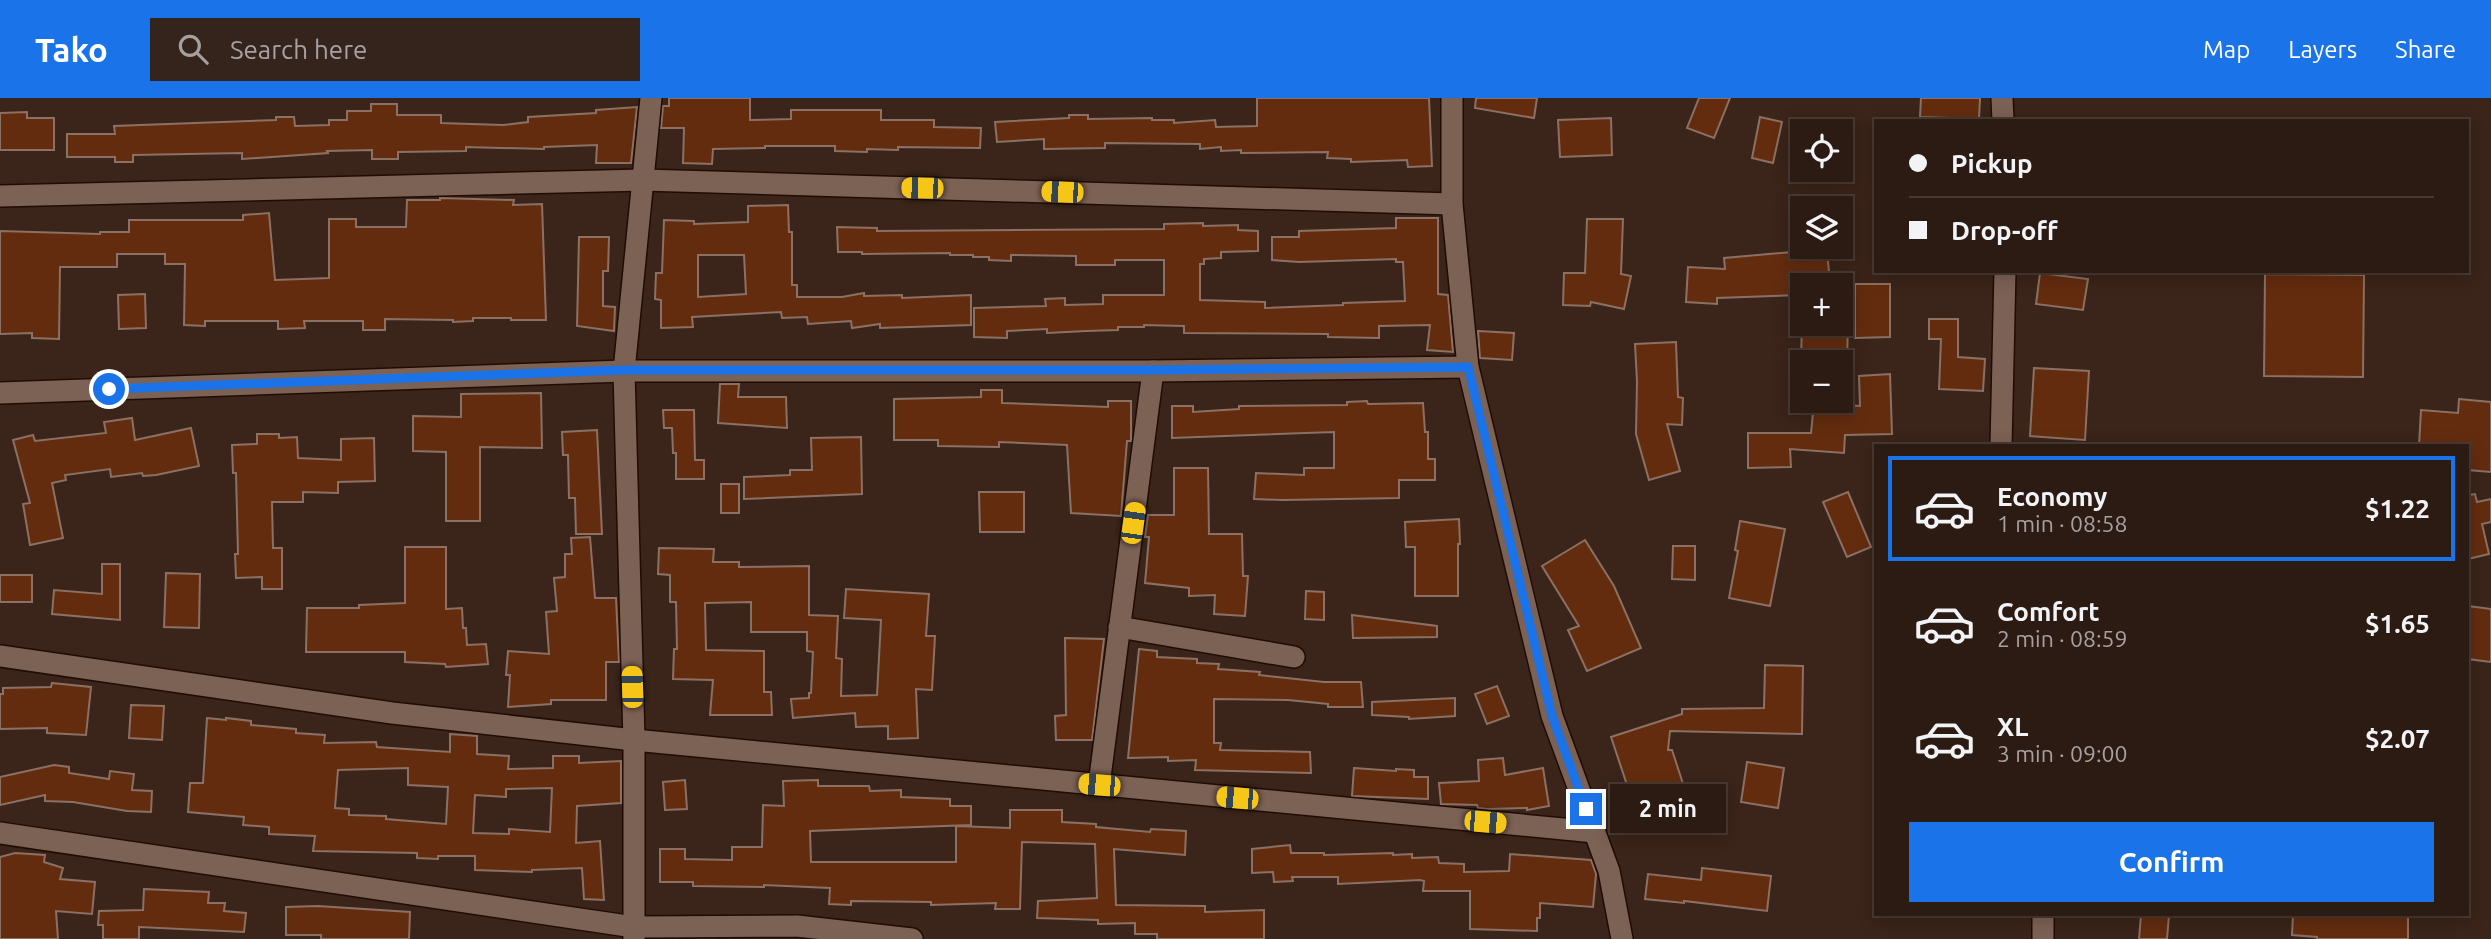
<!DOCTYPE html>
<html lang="en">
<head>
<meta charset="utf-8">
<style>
	:root { --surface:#2c1b13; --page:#34241c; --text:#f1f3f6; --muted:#a6a1a0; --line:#483933; --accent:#1a73e8 }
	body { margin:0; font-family:Ubuntu,sans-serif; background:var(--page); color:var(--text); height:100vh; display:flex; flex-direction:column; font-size:26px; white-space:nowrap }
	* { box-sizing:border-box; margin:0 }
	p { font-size:23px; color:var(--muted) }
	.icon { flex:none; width:38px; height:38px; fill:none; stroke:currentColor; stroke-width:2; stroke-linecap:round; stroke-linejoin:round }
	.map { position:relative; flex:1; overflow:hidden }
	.panel { position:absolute; left:1874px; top:346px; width:595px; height:472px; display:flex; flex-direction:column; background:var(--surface); border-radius:0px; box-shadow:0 4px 18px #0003,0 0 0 2px var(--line) }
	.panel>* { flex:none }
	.guide { position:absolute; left:1874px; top:21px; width:595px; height:154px; border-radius:0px; box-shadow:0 4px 18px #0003,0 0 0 2px var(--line); display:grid; align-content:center; height:154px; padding:0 35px; background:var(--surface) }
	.fabs { position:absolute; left:1790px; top:21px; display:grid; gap:14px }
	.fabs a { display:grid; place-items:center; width:63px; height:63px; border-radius:0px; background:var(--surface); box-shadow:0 4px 18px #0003,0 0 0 2px var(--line); font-size:35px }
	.end { position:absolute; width:32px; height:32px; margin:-16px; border:9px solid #1a73e8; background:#fff; box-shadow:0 0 0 4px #fff }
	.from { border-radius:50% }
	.bubble { position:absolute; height:49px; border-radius:0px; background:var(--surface); box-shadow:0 4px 18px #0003,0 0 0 2px var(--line); font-size:23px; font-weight:600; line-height:49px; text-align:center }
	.car { position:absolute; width:21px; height:42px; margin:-21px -10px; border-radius:9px; box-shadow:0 0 5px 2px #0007; background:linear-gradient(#f5c518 24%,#345 0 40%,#f5c518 0 76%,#345 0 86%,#f5c518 0) }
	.guide b { display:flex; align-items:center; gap:24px; height:66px; font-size:26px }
	.guide b+b { border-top:2px solid var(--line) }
	.guide i { width:18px; height:18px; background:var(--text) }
	ul { padding:12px 0 0; list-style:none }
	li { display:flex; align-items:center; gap:21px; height:105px; margin:0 14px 10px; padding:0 21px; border:4px solid transparent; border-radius:0px }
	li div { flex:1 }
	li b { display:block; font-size:26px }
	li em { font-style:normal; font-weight:600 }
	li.active { border-color:var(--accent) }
	li>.icon { width:63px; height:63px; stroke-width:1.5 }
	.cta { display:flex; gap:14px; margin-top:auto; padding:14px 35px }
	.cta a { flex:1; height:80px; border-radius:0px; background:var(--accent); color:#fff; font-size:28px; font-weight:600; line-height:80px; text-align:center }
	header { display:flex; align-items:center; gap:42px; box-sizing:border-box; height:98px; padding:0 35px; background:var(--accent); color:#fff }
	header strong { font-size:33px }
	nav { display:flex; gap:38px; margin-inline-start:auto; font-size:24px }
	.search { width:490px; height:63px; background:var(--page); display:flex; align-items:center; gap:18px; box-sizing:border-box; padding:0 24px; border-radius:0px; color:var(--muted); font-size:26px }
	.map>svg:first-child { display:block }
	.building { fill:#632c0f; stroke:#8b7063; stroke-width:2; fill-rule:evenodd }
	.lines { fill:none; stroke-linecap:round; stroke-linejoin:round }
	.street-casing { stroke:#210c04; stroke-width:24 }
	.street { stroke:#7c6155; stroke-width:21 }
	.route { stroke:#1a73e8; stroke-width:9 }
</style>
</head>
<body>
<header>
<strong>Tako</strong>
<div class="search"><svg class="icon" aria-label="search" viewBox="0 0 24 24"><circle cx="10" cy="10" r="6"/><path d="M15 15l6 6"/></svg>Search here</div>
<nav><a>Map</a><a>Layers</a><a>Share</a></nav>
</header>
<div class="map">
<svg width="2491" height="841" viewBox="0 0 2491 841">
	<rect width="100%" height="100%" fill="#3b2419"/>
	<!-- building -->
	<g class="building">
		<path d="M669,0H750V22L791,21V12H881V22H934V29L981,30L980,50L898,49V52L867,51V54L835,53V48H765V50L713,51L712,66L683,65L684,30H661L663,8H669Z"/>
		<path d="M1257,0H1429L1432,68L1408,69L1407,62L1351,64V61L1327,60L1328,54L1241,55V52L1221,53V49L1200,51V46L1105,45V50L1044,51V41L997,44L995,24L1069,20V17H1088V21L1152,20V22H1174V25L1215,22L1216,29L1257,28Z"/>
		<path d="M1476,0H1537L1534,20L1475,10Z"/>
		<path d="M1699,0H1730L1714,40L1687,30Z"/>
		<path d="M1921,0H1980L1979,21L1920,19Z"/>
		<path d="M371,6H397V17H441V25L503,27L528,24V19L596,15V12L637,9L631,65H596L597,47L544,49V51L466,49V53L398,54V61H372V52L327,53L328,55L242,61V55L133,57V64H115V59H67V36H115L114,28L276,22V19H294L295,28L329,27V22H347V13H371Z"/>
		<path d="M27,14V20H54V52H0V15Z"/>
		<path d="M1760,19L1782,24L1773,65L1752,60Z"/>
		<path d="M1611,20L1612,57L1560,59L1558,22Z"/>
		<path d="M440,100L514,102L513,107L542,106L546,222H511V220H473V223L453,224V222L385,221V232H363V223H304L305,230L278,231V223H205V228L184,227L185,166H165V156H117V169H60L59,241L32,240V235L0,236V133L100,136V134H129V122H243V117L269,115L275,182L329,180V121H356V129H406L407,102H440Z"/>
		<path d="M788,107L789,134H792V187H797V199H842L864,195V198L902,197V200L971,197V227L880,230V226L852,230L851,223L808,226L807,219L782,220L781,214L692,219L693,229L661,230V202L655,201L656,175H662L664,122L694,123V126L748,124V108ZM698,157H744L746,196L698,199Z"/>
		<path d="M1396,120H1438V196L1448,197L1453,254L1427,252L1430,227L1379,228V240L1328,239V236L1184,235V228L1144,227V229H1118V232L1086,233L1047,235V231L1007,233V240L974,239V210L1046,208L1045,201L1065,200V207L1103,206V197H1164V162H1115V167H1076V158L1011,157V163L989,162V159H973V157H950V155L862,156V154H838L837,129L877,130V133L1164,131V126L1203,125V128L1238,127V132L1258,133V153L1221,154V160L1204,161V166H1200V202L1265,204V210L1343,207V205L1405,203L1403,164H1396V161L1299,164L1272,162V139H1299V133L1396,130Z"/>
		<path d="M1587,121H1623L1621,176L1631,178L1624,211L1591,204L1590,208L1563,207L1564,175H1585Z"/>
		<path d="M579,139H609L608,173H603V208L615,209L614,233L577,228Z"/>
		<path d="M1827,151L1830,187H1802V197L1717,200V206L1686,204L1688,169L1725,171L1724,160Z"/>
		<path d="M2040,175L2088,181L2083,212L2036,206Z"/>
		<path d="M2265,176L2364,177L2363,279L2264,278Z"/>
		<path d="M1855,186H1890V239L1855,240Z"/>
		<path d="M145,196L146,230L119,231L118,197Z"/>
		<path d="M1929,221H1958V259L1985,261L1983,293L1939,291L1941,241H1929Z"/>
		<path d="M1802,226H1848L1847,262L1801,261Z"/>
		<path d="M1478,233L1514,235L1512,262L1480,260Z"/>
		<path d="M1676,244L1678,299L1683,300L1682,327L1667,326L1680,373L1649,382L1636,336L1637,283L1635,246Z"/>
		<path d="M2034,270L2089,273L2085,342L2030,338Z"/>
		<path d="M1890,276L1892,336L1845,337L1844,355L1790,351L1791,369L1748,370V335H1811L1814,305L1860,308L1859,278Z"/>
		<path d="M720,286H739L738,299H786L787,330L718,325Z"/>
		<path d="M981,292H1002V305L1108,309V303H1131V343H1127L1121,418L1071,415L1067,347L999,344V349L938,348V342H894V301L981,299Z"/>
		<path d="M541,295L542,350L480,349V423H446V354L413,353V318L461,319V296Z"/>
		<path d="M2459,301L2491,304V374L2468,372V348H2419L2421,312L2458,315Z"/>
		<path d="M1367,303L1368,306L1423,305L1425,334H1428V361H1435V382H1399V400L1282,402L1254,401L1256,375L1304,377V370H1334V334L1172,340V308H1193V314L1239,311V308L1347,307V304Z"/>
		<path d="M663,312H694L695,362H704V381H676V355H673L672,330H664Z"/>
		<path d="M132,320L135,342L191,330L199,368L156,377L143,378L142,375L111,379L110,371L65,377L66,382L52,385L63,440L30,447L23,406L30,405L13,342L33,337L35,343L106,335L104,324Z"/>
		<path d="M597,332L602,436H576L575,400H569L568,357H563L562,334Z"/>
		<path d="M257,336H279V340L297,339L298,360L341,362V341L374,340L375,383L338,384V395L303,394V404H272L273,450H282V491H262V479L236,480L235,456H238L236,375H233L232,347L257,346Z"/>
		<path d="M861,339L862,396L744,401V379L790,377V372H812L811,340Z"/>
		<path d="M1174,370H1208L1209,436H1242L1243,478H1248L1245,518L1214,516L1215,497L1189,498V490L1145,485L1149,439H1145L1148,417H1174Z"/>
		<rect x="721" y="386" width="18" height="29"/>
		<path d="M979,394H1024V434H980Z"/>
		<path d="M1848,394L1871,449L1847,459L1823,404Z"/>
		<path d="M2475,396L2477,404L2491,401V424L2482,426L2489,456L2468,461V397Z"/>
		<path d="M1459,421L1460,446H1458V498H1415V449H1406L1405,424Z"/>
		<path d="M1740,423L1785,431L1770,508L1729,500L1738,453L1735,452Z"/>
		<path d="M590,439L595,500H616L619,564H606V602H551V606L508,609L510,577H506L508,553L549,556L546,514L557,513L554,480L565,479V456H572L571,440Z"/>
		<path d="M1585,442L1614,488L1641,550L1587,573L1568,532L1579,528L1542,468Z"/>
		<path d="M1673,448H1695V482L1672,481Z"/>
		<path d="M405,449H446V511L462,510L463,530H466L467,547L486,546L488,566L446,569L445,566L405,564V554H306L307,510H359V507L405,505Z"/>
		<path d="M659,450L714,451L713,464H739V469L809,468V517L838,518L836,560L842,561L841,598L877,597L881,522L844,520L846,491L929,496L926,538H935L932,592L916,591L918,640L888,641V628L856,629L855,615L793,620L791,601L809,600V595H811L813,554L807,553V534H751V504L705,505L706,552L764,553V594H771L772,617H710L713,582L673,581L674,551H677L676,504H670V477L658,476Z"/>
		<path d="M102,466H120V522L52,516L54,492L102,496Z"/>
		<path d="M166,475L200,476L199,530L164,529Z"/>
		<rect x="0" y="477" width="32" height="27"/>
		<path d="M1306,493L1324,494V522L1305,521Z"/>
		<path d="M2468,508L2491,511V564L2468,561Z"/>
		<path d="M1352,517L1437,528V539L1353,540Z"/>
		<path d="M1065,540L1104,541L1092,642H1056L1055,618L1066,617Z"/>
		<path d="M1139,551L1157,553V559L1197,561V565L1219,566L1218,571L1260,574L1259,577L1324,584H1361L1363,609H1328V606L1288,602L1214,601V645H1221L1220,652L1310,654L1311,675L1195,672L1196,662L1168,663V659L1128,660Z"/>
		<path d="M1765,567L1803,568L1802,636L1670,633L1668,652H1672L1689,704L1638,720L1611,639L1682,616V611L1764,610Z"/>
		<path d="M52,585L91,589L86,637L47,635V630L0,631V596H3V590L51,589Z"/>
		<path d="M1497,588L1509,618L1487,626L1475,596Z"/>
		<path d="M1455,600V618L1409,621V619L1372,617V604Z"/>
		<path d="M131,607L164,608L162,642L129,640Z"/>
		<path d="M207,620L226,622V620L251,623V627L296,631V635L325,637L324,645L376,644L377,649L450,654V636L477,638V656L509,658L508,671L553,670V658H579V665L621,663V705L577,708L576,745L600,743L604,802L584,801L582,770L532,772V774L475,772V758H438V761L417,760V755L313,753L315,738L269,736V729L243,727L244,719L188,714L190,685H203ZM408,670V687L448,689L446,726L386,721V718L349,717V711L335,710L338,672ZM552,690L550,734L509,731V736L473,735L475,697L506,699V691Z"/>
		<path d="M1503,660L1505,677L1543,670L1549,708L1527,712V710L1488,711L1478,710L1477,707L1441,706L1439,685L1479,683L1478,662Z"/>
		<path d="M1747,664L1784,670L1778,710L1741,704Z"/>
		<path d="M54,667L69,669V675L109,681L110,673L134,676L132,692L152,693L151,714L127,713L73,704L45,703V697L0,707V679Z"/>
		<path d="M1354,670L1396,673V671L1414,672V679H1428V701L1352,698Z"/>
		<path d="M685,682L687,711L665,712L663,684Z"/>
		<path d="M818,682V688H869L870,693L901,692V699L950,701V708H971V727L810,733L811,764H956V728L1010,730V712H1062V724L1096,726V729L1150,734L1151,731L1186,733L1185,757L1114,751L1116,807L1205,808V814L1264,812V841H1157V836H1135V825L1098,826V822L1037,820L1038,803L1097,800L1095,746L1022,744L1020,811H995L996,805L931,807V804L851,803V807L829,806L830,790L764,787V789L693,788V784H660V751H685V761L732,762V749H762L763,707L784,708L783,683Z"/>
		<path d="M1290,747L1291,755H1324V757L1393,755V757L1412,756V760L1438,759L1439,765L1464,766V774L1509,773L1510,756L1591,762L1596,776L1593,809L1540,805V820H1537V833L1470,831V793H1423L1424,783L1420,782L1338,786V779H1292L1293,783L1274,784L1273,774L1252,775V751Z"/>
		<path d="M15,755L45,757L44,764L63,770L60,781L95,784L92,816L56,813L58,841H0V759Z"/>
		<path d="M1702,770L1771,778L1767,813L1684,803V805L1645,801L1648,776L1701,782Z"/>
		<path d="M144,791L209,794L208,805H225L224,813L246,815L244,834L139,829V841H103V827H98L99,813L143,812Z"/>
		<path d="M318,808L410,814L409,841H321V837H286V809Z"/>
		<path d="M2141,817H2169L2167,841H2139Z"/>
		<path d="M2293,817H2408V841H2317V839L2292,837Z"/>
	</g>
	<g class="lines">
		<defs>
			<g id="street">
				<path d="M1452,0V106L1468,269L1552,618L1609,773L1622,841"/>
				<path d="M2002,0L2003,23"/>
				<path d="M0,98L643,82L1452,106"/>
				<path d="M0,295L624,273H1153L1468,269"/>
				<path d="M2001,348L2005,173"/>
				<path d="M1119,529L1294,559"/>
				<path d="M0,558L392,615L634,642L1595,734"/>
				<path d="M1099,687L1153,273"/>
				<path d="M0,735L634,829L797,828L912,841"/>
				<path d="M634,841V642L624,273L651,0"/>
				<path d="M2043,841V817"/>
			</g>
		</defs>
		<!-- street casing -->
		<use href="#street" class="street-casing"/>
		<!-- street -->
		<use href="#street" class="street"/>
	</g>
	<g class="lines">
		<!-- route -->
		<path class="route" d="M109,291L624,272H1153L1468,269L1552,618L1586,711"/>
	</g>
</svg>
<div class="fabs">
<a><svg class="icon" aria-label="locate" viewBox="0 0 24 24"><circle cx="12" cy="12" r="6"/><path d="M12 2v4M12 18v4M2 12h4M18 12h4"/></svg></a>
<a><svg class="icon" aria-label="layers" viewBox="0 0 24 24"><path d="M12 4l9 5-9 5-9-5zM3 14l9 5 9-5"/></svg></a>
<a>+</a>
<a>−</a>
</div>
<i class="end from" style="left:109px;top:291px"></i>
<i class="end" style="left:1586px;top:711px"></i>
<div class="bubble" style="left:1610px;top:686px;width:116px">2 min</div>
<i class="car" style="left:922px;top:90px;rotate:271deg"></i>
<i class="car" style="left:1062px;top:94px;rotate:272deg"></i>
<i class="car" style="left:1133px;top:425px;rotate:8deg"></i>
<i class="car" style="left:632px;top:589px;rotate:358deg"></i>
<i class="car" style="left:1099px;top:687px;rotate:275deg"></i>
<i class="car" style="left:1237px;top:700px;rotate:275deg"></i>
<i class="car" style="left:1485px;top:724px;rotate:95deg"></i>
<div class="guide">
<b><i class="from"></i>Pickup</b>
<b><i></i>Drop-off</b>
</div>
<section class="panel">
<ul>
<li class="active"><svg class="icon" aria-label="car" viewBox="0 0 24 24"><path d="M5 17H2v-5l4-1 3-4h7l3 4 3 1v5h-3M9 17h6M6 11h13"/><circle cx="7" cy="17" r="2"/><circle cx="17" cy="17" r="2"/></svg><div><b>Economy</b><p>1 min · 08:58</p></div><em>$1.22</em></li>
<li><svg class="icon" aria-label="car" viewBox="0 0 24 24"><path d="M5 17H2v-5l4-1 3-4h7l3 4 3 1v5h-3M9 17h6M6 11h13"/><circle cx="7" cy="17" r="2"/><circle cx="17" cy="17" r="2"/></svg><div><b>Comfort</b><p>2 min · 08:59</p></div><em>$1.65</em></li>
<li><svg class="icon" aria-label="car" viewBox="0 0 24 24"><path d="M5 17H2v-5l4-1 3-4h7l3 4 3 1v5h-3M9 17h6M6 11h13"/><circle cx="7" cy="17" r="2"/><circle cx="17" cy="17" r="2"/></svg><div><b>XL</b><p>3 min · 09:00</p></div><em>$2.07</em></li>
</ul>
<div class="cta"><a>Confirm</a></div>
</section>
</div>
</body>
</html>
